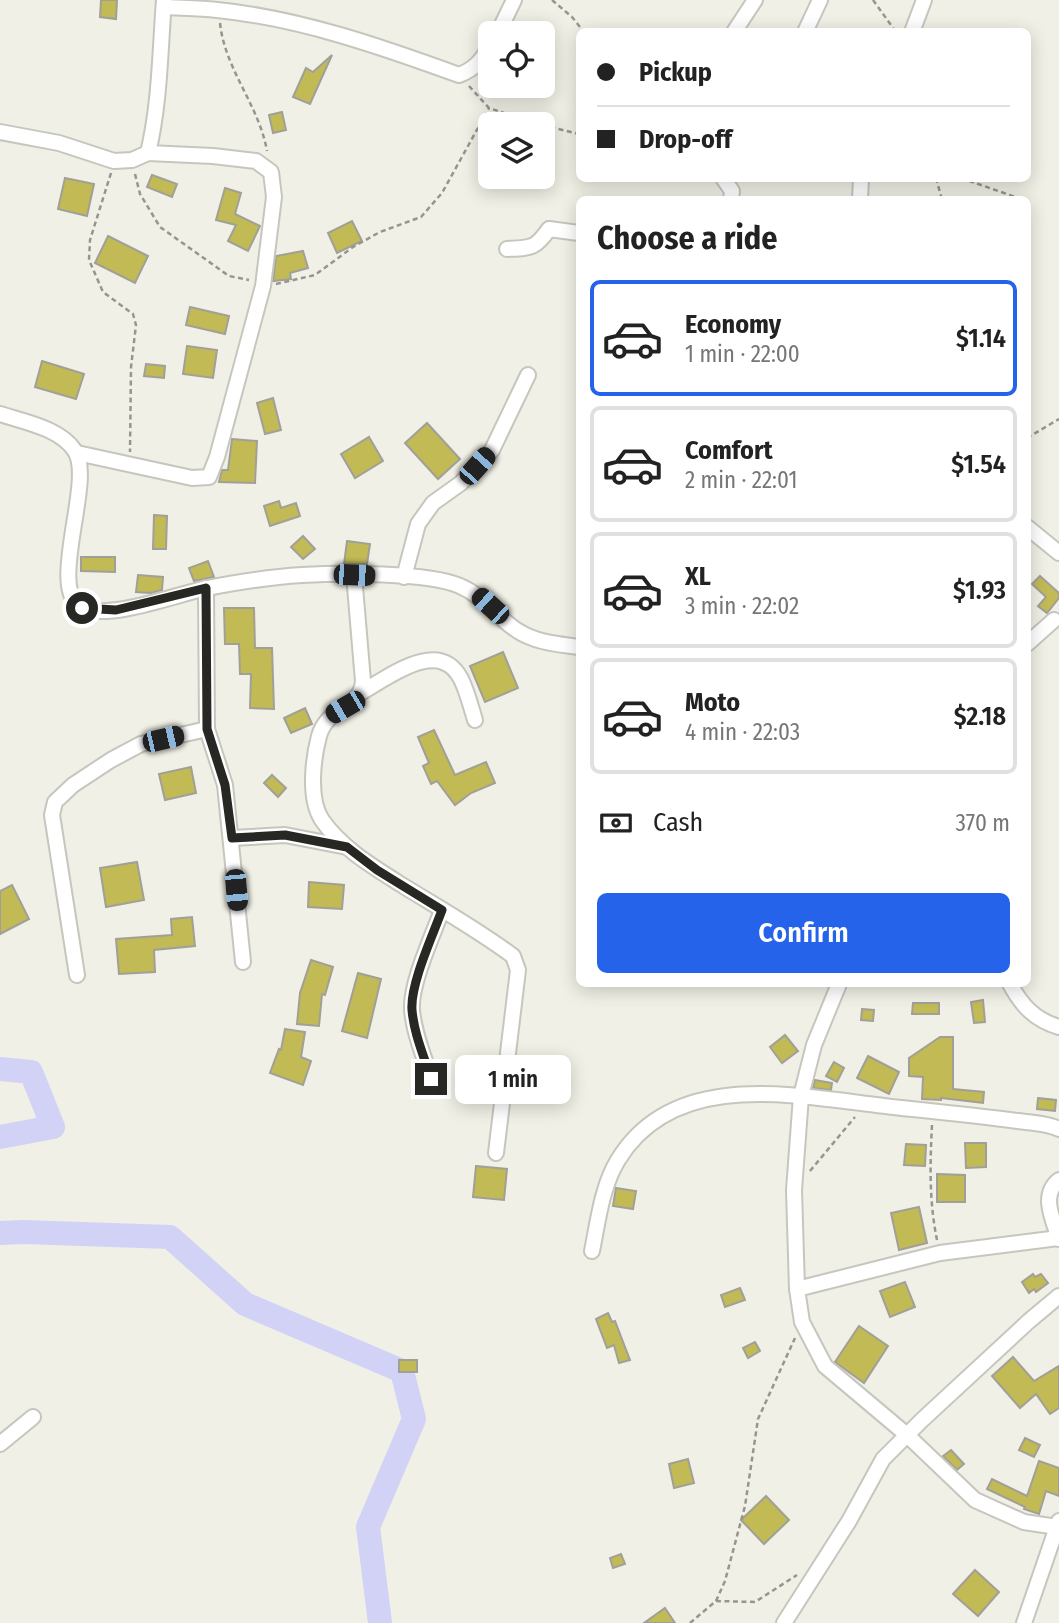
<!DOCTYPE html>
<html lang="en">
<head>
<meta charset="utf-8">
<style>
	:root { --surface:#fff; --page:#f6f6f6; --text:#222; --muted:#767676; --line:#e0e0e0; --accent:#2563eb }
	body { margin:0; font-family:"Fira Sans Condensed",sans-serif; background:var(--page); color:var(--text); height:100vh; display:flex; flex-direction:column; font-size:26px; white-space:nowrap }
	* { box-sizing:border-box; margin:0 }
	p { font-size:23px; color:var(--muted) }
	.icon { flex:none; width:38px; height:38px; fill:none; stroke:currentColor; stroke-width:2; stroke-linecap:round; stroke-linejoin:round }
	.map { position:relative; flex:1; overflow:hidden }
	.side { position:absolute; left:576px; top:196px; width:455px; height:791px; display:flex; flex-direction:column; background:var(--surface); border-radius:10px; box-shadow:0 4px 18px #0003 }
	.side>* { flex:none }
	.top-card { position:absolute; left:576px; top:28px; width:455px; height:154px; border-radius:10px; box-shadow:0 4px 18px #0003; display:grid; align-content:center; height:154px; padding:0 21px; background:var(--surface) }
	.buttons { position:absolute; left:478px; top:21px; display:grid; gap:14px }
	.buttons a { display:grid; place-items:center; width:77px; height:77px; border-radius:10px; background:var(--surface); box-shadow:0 4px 18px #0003; font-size:35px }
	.end { position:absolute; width:32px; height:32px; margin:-16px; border:9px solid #272723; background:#fff; box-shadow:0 0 0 4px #fff }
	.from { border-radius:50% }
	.bubble { position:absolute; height:49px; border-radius:10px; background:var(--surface); box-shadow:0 4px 18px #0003; font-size:23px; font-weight:600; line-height:49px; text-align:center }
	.car { position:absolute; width:21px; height:42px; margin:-21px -10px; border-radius:9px; box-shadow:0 0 5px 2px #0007; background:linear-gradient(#222 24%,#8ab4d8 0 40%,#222 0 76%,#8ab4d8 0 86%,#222 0) }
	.top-card b { display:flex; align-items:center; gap:24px; height:66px; font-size:26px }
	.top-card b+b { border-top:2px solid var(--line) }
	.top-card i { width:18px; height:18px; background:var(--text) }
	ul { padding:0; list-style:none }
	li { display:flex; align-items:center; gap:21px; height:116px; margin:0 14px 10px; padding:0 7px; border:4px solid var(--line); border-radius:10px }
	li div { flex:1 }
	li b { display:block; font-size:26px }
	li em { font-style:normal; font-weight:600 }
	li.active { border-color:var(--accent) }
	li>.icon { width:63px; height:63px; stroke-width:1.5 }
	h2 { padding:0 21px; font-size:32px; line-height:84px }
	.pay { display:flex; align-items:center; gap:18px; height:77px; padding:0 21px; font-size:26px }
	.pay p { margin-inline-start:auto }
	.primary-button { display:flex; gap:14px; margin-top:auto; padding:14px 21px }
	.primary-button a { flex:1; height:80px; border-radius:10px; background:var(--accent); color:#fff; font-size:28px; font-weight:600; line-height:80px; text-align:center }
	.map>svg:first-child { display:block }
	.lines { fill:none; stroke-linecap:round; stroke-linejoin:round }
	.river { stroke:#d1d2f6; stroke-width:24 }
	.building { fill:#c2ba54; stroke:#a0a098; stroke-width:2 }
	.minor-casing { stroke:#c7c6be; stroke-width:18 }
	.path { stroke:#96968f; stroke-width:2.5; stroke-dasharray:5 3.5; stroke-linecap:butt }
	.minor { stroke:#fff; stroke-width:14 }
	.route { stroke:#272723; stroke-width:9 }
</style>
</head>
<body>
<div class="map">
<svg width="1059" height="1623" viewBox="0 0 1059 1623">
	<rect width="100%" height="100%" fill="#f0f0e6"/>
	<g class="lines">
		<!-- river -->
		<g class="river">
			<path d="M0,1069L31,1072L53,1127L0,1137"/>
			<path d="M0,1233L24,1232L170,1237L245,1304L402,1371L414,1419L368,1527L380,1623"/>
		</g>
	</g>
	<!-- building -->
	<g class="building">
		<path d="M101,0H117L116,19L100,17Z"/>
		<path d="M332,55L310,104L293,97L306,68L313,72Z"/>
		<path d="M282,112L286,130L273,133L269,115Z"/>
		<path d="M152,175L177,184L172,197L147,187Z"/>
		<path d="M65,178L94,184L87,216L58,209Z"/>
		<path d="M225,188L241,193L235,214L260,226L248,251L228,241L236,225L216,220Z"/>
		<path d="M352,221L362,241L337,253L328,233Z"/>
		<path d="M108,236L148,256L135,283L95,263Z"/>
		<path d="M303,251L308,268L290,273L291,279L273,281L276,256Z"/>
		<path d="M190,307L229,316L225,334L186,325Z"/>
		<path d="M187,346L217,350L213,378L183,374Z"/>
		<path d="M42,361L84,374L76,399L35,387Z"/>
		<path d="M146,364L165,366L164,378L144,376Z"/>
		<path d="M273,398L281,430L265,434L257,403Z"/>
		<path d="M427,423L460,459L438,479L405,443Z"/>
		<path d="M369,437L383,461L355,478L341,454Z"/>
		<path d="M232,439L257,441L255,483L219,482L222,470H228Z"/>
		<path d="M279,501L281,508L296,503L300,516L270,526L264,506Z"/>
		<path d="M154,515L167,516L166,549H153Z"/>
		<path d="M303,536L315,549L303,559L291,547Z"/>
		<path d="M347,541L370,544L367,564H344Z"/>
		<path d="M81,557H115V572L81,571Z"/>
		<path d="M208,561L214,577L194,581L189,568Z"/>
		<path d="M138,575L163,577L162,590L151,593L136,592Z"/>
		<path d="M1040,576L1059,593V598L1047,613L1038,606L1046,597L1032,584Z"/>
		<path d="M224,608H254L255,648H272L274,709L250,708L251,674H240L239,644H225Z"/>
		<path d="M503,652L518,688L485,702L470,666Z"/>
		<path d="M305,708L312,724L291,733L284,718Z"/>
		<path d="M434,730L455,775L486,762L495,783L471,793L455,805L437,781L431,784L423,766L429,763L418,737Z"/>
		<path d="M191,767L196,793L165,800L159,774Z"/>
		<path d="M272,775L286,788L278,797L264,783Z"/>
		<path d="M137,862L144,900L106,907L100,868Z"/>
		<path d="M309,882L344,885L342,909L308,907Z"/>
		<path d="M12,885L29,919L0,934V891Z"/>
		<path d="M192,917L195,946L154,950L155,972L119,974L116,939L172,935L171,919Z"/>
		<path d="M311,960L333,967L325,995L322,994L319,1026L297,1024L300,993Z"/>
		<path d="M358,973L381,979L367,1038L342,1031Z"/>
		<path d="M983,1000L985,1022L974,1023L971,1002Z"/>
		<path d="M913,1003H939V1014H912Z"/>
		<path d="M862,1009L874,1010L873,1021L861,1020Z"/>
		<path d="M285,1029L305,1032L301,1057L311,1061L303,1085L270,1073L279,1049L281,1050Z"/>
		<path d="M785,1035L798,1051L782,1063L770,1047Z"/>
		<path d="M940,1037H953V1089L984,1092L983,1103L941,1098V1100L922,1099L923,1077L909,1076V1058Z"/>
		<path d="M868,1056L899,1072L889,1094L857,1078Z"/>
		<path d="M834,1062L844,1068L837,1082L826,1076Z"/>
		<path d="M815,1080L832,1083L831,1090L813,1088Z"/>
		<path d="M1038,1098L1056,1100L1055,1111L1037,1109Z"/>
		<path d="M965,1143H986V1167L966,1168Z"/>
		<path d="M906,1144L926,1145L925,1166L904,1165Z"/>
		<path d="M476,1166L507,1169L504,1200L473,1197Z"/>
		<path d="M937,1174L965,1175V1202H937Z"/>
		<path d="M616,1188L636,1191L633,1209L613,1206Z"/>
		<path d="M919,1207L927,1243L899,1250L891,1213Z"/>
		<path d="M1033,1274L1035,1277L1041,1274L1048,1283L1036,1292L1034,1289L1029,1293L1022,1282Z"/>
		<path d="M905,1282L915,1307L890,1317L880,1291Z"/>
		<path d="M740,1288L745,1300L725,1307L721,1295Z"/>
		<path d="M608,1313L612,1322L615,1321L630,1360L619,1363L614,1345L607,1348L596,1319Z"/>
		<path d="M859,1326L888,1346L864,1383L835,1362Z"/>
		<path d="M755,1342L760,1351L748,1358L743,1348Z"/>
		<path d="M1013,1357L1034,1381L1059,1366V1408L1050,1414L1036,1394L1020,1408L992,1376Z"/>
		<rect x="399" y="1360" width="18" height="12"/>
		<path d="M1025,1438L1040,1445L1034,1457L1019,1450Z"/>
		<path d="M951,1450L964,1464L957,1470L943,1456Z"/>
		<path d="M688,1459L694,1483L674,1488L669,1464Z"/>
		<path d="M1039,1461L1059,1468V1496L1046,1491L1039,1514L1024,1509L1025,1507L987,1489L992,1479L1027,1496Z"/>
		<path d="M766,1496L789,1520L764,1544L741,1520Z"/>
		<path d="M621,1554L625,1564L613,1568L610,1558Z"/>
		<path d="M975,1570L999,1592L978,1616L953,1594Z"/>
		<path d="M665,1608L675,1623H644Z"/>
	</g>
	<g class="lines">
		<defs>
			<g id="minor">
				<path d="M164,7C181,8 200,8 217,10C299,18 382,47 459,75C475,69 482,60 490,46"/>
				<path d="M734,32L755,0"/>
				<path d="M805,32L820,0"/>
				<path d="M912,32L924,0"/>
				<path d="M498,33L514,0"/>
				<path d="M0,132L59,143L114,161L132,160L148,153C160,103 160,51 164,0"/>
				<path d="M723,178L732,191L731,200"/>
				<path d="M860,200L861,178"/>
				<path d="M507,249C531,248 535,249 549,229L579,233"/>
				<path d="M0,414C24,422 60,428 75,451C95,481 45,593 83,608C110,620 178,594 207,588C238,582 270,577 302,575C339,573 428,572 460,586C484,596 497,618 518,631C537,643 558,644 579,647"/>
				<path d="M77,453L192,478L209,477L217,457L263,286L274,197L271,172L256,161L213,156L148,153"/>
				<path d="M1027,527L1059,553"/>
				<path d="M354,575L363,681C360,711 328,705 319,736C313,759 308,799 322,820C342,849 375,868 405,887C441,909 478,930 513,956L518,970L496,1153"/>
				<path d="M404,577L418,524L433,503L461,483L492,450L528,375"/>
				<path d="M206,588L207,729L225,785L243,962"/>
				<path d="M1027,644L1054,620"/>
				<path d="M362,692C389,677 439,637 461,679C467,691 471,707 475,720"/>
				<path d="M232,838L285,835L347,847"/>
				<path d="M77,975L52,815L55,802L73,785L111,760L141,744L207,729"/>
				<path d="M839,984L814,1045L801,1096L794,1190L797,1289L802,1322L825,1366L907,1435L975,1500L1024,1522L1057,1527"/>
				<path d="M1010,984C1022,1006 1035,1020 1059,1027"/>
				<path d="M431,1079C424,1056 414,1034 412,1010C410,984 433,935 442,910"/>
				<path d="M1059,1180C1040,1195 1053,1219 1059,1239"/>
				<path d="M592,1251C598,1221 602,1186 618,1160C677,1063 809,1099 902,1108C940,1112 979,1116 1018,1121C1031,1123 1047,1123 1059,1129"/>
				<path d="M797,1289L940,1253L1059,1238"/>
				<path d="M0,1444L33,1417"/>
				<path d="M784,1623L849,1521L883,1459L922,1420L1029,1321L1059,1296"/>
				<path d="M1024,1623L1059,1521"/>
			</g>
		</defs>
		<!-- minor casing -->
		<use href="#minor" class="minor-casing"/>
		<!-- path -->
		<g class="path">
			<path d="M552,0L572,17L584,32"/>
			<path d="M873,0L896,32"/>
			<path d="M220,23C225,70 259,105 267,151"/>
			<path d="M469,86L489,108L537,124"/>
			<path d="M542,125L579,134"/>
			<path d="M111,173L90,240L89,260L103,292L133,314L136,325L131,367L130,452"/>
			<path d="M135,174L140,194L160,227L229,276L249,280"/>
			<path d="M936,178L942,200"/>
			<path d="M961,178L1021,199"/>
			<path d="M276,284L315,275L353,247L380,232L421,217L442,193L489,108"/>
			<path d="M1027,438L1059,419"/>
			<path d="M932,1125C930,1164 929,1201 937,1240"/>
			<path d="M810,1171L855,1117"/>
			<path d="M716,1601L725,1581L745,1506L758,1419L795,1338"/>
			<path d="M690,1623L716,1601L755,1602L797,1575"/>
		</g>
		<!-- minor -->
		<use href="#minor" class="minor"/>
	</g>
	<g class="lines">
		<!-- route -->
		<path class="route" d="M82,608L116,610L206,588L207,729L225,785L232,838L285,835L347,847L377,870L442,910C433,935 410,984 412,1010C414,1034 424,1056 431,1079"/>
	</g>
</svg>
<div class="buttons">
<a><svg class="icon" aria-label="locate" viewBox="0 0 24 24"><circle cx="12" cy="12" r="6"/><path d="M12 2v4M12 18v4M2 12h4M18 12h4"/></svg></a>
<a><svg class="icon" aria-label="layers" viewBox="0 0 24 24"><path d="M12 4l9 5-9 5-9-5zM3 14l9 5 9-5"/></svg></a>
</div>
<i class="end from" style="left:82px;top:608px"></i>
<i class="end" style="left:431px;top:1079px"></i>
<div class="bubble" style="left:455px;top:1055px;width:116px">1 min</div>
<i class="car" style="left:477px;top:466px;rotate:42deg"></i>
<i class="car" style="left:354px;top:575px;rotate:92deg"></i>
<i class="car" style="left:490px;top:606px;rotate:312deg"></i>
<i class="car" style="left:345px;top:707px;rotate:240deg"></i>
<i class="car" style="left:163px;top:739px;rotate:77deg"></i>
<i class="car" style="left:236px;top:890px;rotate:175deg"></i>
<div class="top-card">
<b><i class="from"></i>Pickup</b>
<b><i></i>Drop-off</b>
</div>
<section class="side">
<h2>Choose a ride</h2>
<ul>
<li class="active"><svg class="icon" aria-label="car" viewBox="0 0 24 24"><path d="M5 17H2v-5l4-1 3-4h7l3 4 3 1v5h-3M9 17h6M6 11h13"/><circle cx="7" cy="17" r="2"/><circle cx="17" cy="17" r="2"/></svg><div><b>Economy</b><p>1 min · 22:00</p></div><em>$1.14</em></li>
<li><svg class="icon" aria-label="car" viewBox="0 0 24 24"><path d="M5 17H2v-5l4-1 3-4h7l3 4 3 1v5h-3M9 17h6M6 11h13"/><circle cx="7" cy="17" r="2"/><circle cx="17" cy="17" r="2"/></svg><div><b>Comfort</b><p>2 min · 22:01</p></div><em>$1.54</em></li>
<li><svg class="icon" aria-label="car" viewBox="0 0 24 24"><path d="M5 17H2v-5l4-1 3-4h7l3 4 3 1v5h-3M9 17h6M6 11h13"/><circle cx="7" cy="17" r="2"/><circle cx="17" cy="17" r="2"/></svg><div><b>XL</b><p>3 min · 22:02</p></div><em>$1.93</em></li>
<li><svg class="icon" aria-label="car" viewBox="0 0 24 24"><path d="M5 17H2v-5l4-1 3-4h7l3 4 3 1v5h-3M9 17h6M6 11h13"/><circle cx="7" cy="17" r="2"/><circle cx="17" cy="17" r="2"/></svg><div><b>Moto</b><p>4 min · 22:03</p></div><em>$2.18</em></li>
</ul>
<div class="pay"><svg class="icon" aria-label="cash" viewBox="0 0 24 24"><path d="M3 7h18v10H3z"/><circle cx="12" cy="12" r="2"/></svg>Cash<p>370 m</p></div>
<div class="primary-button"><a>Confirm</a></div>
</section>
</div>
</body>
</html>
